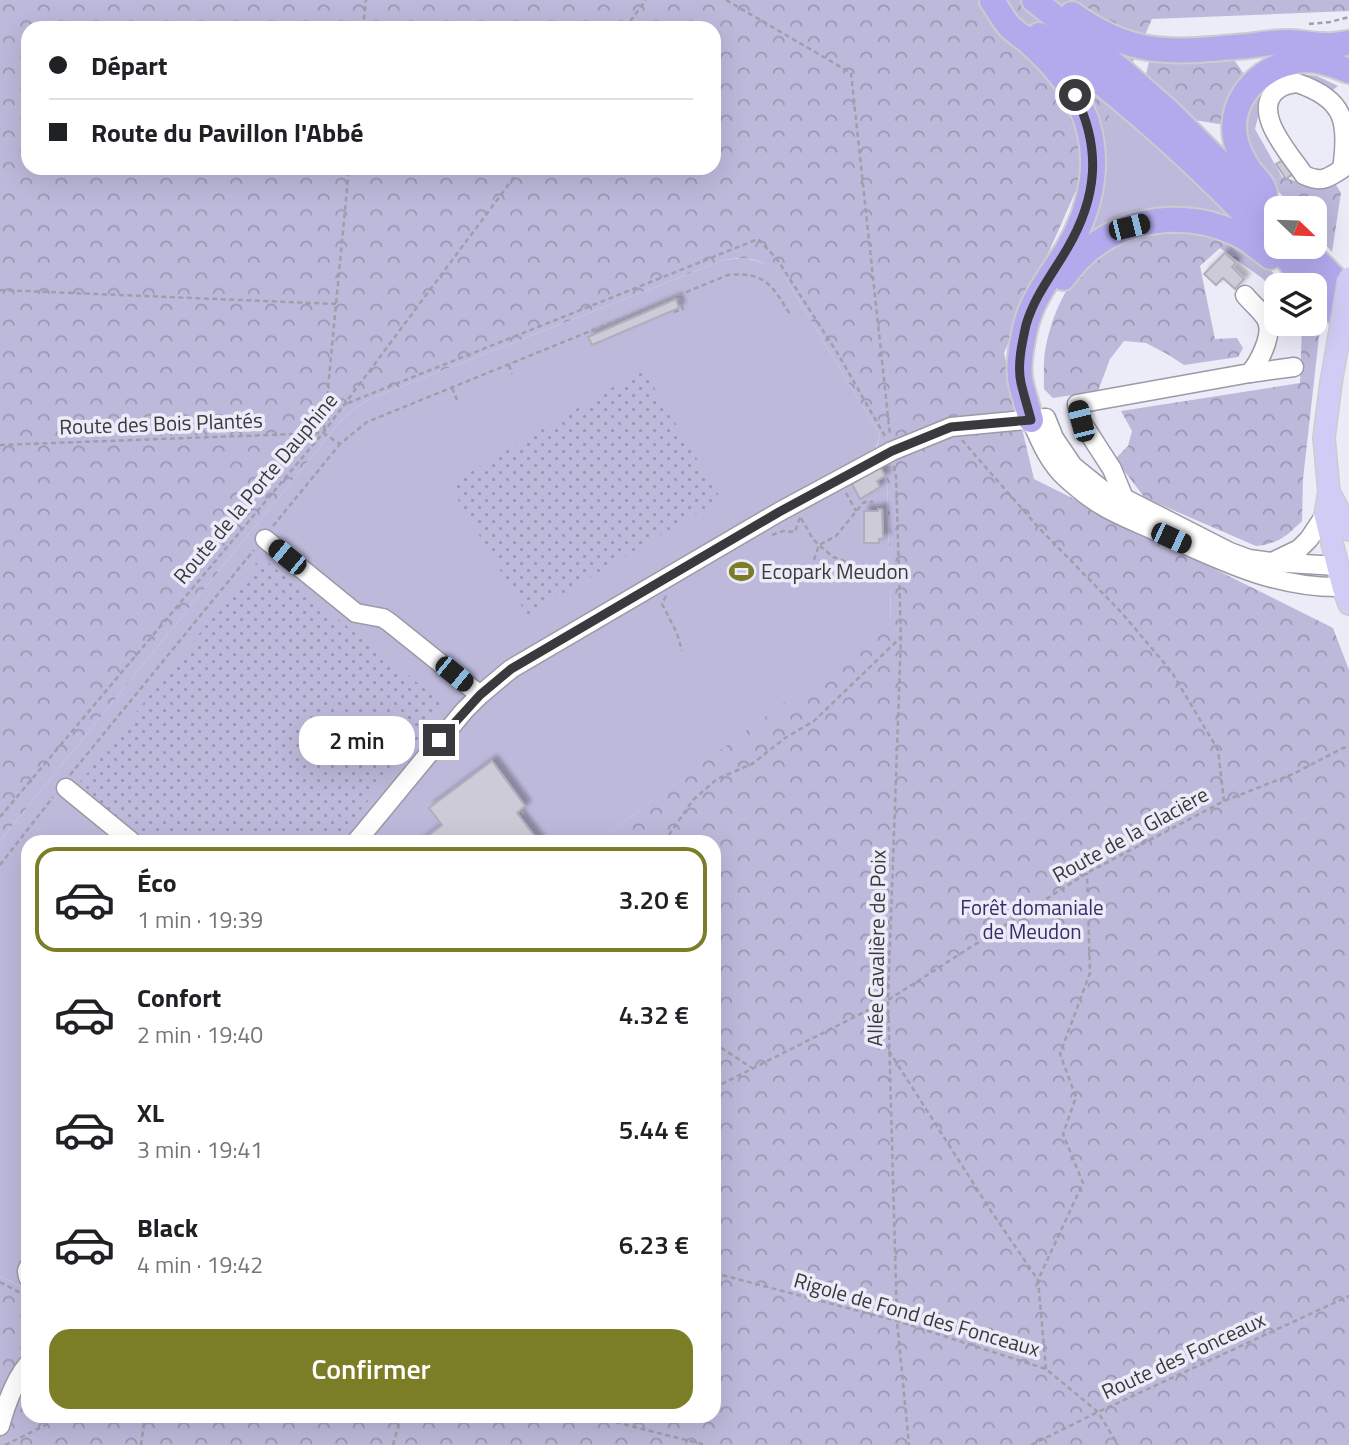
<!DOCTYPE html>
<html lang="fr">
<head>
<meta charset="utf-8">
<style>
	:root { --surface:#fff; --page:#f2f2f2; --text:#202124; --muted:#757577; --line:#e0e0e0; --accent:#7c7e27 }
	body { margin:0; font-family:"Titillium Web",sans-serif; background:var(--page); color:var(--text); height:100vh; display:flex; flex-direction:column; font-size:26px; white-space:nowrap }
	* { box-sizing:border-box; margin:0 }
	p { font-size:23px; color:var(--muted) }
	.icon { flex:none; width:38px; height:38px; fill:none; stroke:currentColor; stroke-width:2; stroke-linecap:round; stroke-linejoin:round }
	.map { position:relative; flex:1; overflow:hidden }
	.details { position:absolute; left:21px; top:835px; width:700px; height:588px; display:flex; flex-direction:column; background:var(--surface); border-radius:21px; box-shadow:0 7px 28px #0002 }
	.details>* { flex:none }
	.banner { position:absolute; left:21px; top:21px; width:700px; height:154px; border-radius:21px; box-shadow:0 7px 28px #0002; display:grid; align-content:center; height:154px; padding:0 28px; background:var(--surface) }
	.needle { width:46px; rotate:113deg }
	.controls { position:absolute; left:1264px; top:196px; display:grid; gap:14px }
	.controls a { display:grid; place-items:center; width:63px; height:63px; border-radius:14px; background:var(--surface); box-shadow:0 7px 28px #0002; font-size:35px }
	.end { position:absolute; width:32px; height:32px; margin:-16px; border:9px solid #3a393e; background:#fff; box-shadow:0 0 0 4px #fff }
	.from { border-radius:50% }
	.bubble { position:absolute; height:49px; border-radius:21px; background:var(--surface); box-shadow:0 7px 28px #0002; font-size:23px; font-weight:600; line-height:49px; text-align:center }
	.car { position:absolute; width:21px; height:42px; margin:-21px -10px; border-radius:9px; box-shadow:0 0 5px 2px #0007; background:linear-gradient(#222 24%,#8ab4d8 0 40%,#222 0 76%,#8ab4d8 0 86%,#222 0) }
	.banner b { display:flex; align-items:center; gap:24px; height:66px; font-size:26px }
	.banner b+b { border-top:2px solid var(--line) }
	.banner i { width:18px; height:18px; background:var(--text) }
	ul { padding:12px 0 0; list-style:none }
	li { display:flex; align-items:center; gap:21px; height:105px; margin:0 14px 10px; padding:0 14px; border:4px solid transparent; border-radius:21px }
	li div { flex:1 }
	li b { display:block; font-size:26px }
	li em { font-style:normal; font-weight:600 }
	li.selected { border-color:var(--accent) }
	li>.icon { width:63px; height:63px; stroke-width:1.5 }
	.action { display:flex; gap:14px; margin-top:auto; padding:14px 28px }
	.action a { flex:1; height:80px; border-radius:21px; background:var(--accent); color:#fff; font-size:28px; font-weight:600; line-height:80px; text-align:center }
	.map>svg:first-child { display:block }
	.grass { fill:#bdb9db }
	.forest { fill:url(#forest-crowns); fill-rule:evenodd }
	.park { fill:url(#park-dots) }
	.building { fill:#cccbd7; stroke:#afaeba; stroke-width:2; filter:url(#shadow) }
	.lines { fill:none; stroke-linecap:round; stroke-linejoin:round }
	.minor-casing { stroke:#9b9aa6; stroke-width:21 }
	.major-casing { stroke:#cccccd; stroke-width:24 }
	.highway-casing { stroke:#cccccd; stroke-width:28 }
	.path { stroke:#a09fa9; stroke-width:2.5; stroke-dasharray:5 3.5; stroke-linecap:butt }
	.minor { stroke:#fff; stroke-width:18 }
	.major { stroke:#d1ccf5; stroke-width:21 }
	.highway { stroke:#b3aaee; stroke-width:24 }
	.major-bridge-casing { stroke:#cccccd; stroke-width:24; stroke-linecap:butt }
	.major-bridge { stroke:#d1ccf5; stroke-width:21 }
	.route { stroke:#3a393e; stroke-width:9 }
	.labels { text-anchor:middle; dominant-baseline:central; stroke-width:7; stroke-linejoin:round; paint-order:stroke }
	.street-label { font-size:21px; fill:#3a393e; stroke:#ecebf8 }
	.poi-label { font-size:21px; fill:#3a393e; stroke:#ecebf8; text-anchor:start }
	.park-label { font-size:21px; fill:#3a2c68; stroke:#ecebf8 }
</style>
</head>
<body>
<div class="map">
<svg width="1349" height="1445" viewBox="0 0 1349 1445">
	<defs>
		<pattern id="forest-crowns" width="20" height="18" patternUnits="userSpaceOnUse" patternTransform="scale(1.75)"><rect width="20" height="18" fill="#bdb9db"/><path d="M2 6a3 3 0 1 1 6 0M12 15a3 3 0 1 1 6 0" fill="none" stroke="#9b97b3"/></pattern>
		<pattern id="park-dots" width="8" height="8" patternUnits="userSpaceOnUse" patternTransform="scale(1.75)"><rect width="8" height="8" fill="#bdb9db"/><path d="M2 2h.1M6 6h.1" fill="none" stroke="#9b97b3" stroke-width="1.8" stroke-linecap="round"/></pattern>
		<filter id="shadow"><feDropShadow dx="5.5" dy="-5.5" stdDeviation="2" flood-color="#0004"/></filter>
	</defs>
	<rect width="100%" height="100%" fill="#ecebf8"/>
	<!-- grass -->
	<g class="grass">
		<path d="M1072,71L1251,232L1191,212L1071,257L1085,229Z"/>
		<path d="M1293,73L1317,76L1338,86L1328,94L1305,82L1260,109L1255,129L1282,177L1270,182L1250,159L1245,119L1255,97L1274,79Z"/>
		<path d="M742,258C763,261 771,266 786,279L880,435L874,454L887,480L891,624L597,842H28V1290L0,1276V841L339,423L352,410L372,398L724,260Z"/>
	</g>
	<!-- forest -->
	<g class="forest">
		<path d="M0,0H1349V11L1152,19L1004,353L1034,479L1333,628L1349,670V1445H0V1276L28,1290V1416H714V842H597L891,623L887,480L875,454L880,435L786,279C765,261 752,255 724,260L372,398L352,410L339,423L0,841ZM28,28H714V168H28Z"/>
		<path d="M1230,54L1246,77L1225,125L1194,120L1145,78L1150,58Z"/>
		<path d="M1282,177C1300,183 1317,186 1335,183L1341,193L1332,252L1314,232V208H1293L1270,182Z"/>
		<path d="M1203,233L1227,242L1257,258L1286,285H1276V293L1262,278L1220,248L1200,266L1215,339L1237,338L1243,348L1238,357L1184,365L1167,354L1146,343L1124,341L1110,359L1098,391L1053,398L1044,389C1044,375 1043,359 1046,346C1055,300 1081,255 1127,239C1147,232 1181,234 1203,233Z"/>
		<path d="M1314,313L1321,319L1303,479L1302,521C1286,537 1279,543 1256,546L1145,498L1115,459L1128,446L1132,431L1121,411L1300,383L1302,324H1314Z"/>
	</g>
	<!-- park -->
	<g class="park">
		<path d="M643,369L721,499L527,615L449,485Z"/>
		<path d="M261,557L445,705L335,842H143L75,788Z"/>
	</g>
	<!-- building -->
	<g class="building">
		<path d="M1285,159L1294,173L1286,179L1276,164Z"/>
		<path d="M1225,253L1236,263L1232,267L1244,279L1235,289L1223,278L1216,285L1204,274Z"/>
		<path d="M676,299L679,308L592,345L588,337Z"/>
		<path d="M880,467L885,476L877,481L880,487L860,499L852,484Z"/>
		<path d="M878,509H882L883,536H885V538L879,539V543H864V511H878Z"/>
		<path d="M492,761L525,806L517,813L539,842H420L442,825L429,808Z"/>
	</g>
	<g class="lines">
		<defs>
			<g id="minor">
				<path d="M1297,83C1345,99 1349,122 1342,169C1327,179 1321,183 1304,175C1291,155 1247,109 1280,88C1284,85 1292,84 1297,83Z"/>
				<path d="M1250,373L1294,367"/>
				<path d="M1031,420C1040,441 1049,463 1067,479C1077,488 1089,498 1101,505C1120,517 1144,525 1164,535C1221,561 1278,589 1343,587"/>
				<path d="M1124,498L1112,469L1081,421L1077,404L1250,373C1259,362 1273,336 1267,321C1264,313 1250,302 1245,295"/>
				<path d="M265,539L356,613L383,618L389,622L480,695"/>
				<path d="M1274,561L1299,549L1309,539L1325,515"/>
				<path d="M66,788L132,842"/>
				<path d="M356,842L464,711L480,695L511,669L779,512L892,451L951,427L1046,418L1054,438L1073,466L1104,491L1124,498L1230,552L1249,559L1271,562L1337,566"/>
				<path d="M28,1268L27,1271L28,1277"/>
				<path d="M0,1426C6,1404 14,1381 28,1364"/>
			</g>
			<g id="major">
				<path d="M1331,383L1324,438L1329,492L1325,515L1343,587L1349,604"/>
				<path d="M1329,492L1349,530"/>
			</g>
			<g id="highway">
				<path d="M1034,0L1121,70L1169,112L1276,219"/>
				<path d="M992,1C998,9 1003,20 1010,27C1016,33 1025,38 1031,44C1051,62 1069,82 1081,107C1103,154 1093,206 1067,250C1052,274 1033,297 1026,325C1022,343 1017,365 1021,384C1024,396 1028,408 1031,420"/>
				<path d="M1072,14C1135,59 1174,52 1247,46C1261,44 1276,42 1290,42C1301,42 1311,45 1322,45C1331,46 1340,44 1349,43"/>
				<path d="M1039,35C1110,87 1176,144 1238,207C1263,232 1287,259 1311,285"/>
				<path d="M1265,193C1263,183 1256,179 1250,171C1244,162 1239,152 1236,142C1225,98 1265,61 1307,60C1322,60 1336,66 1349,71"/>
				<path d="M1303,247L1349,293"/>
				<path d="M1063,278C1069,270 1076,261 1084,254C1124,217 1186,210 1235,233C1248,239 1259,248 1270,257"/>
				<path d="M1314,289L1349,326"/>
			</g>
		</defs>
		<!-- minor casing -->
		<use href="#minor" class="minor-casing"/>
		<!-- major casing -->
		<use href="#major" class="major-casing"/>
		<!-- highway casing -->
		<use href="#highway" class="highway-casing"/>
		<!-- path -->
		<g class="path">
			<path d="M726,0L851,73L890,435"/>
			<path d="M1309,24L1330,22L1349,17"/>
			<path d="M363,28L366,0"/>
			<path d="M625,28L646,0"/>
			<path d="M0,290L336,304"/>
			<path d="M674,312L683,309L678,295"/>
			<path d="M509,365L512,374"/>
			<path d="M452,388L457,400"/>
			<path d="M348,403L758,239L777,259L838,354L886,438"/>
			<path d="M324,430L349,168"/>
			<path d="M323,433L340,444L367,422L728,275C766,271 773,287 791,316"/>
			<path d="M962,440L1038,527L1121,612L1171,671L1218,750L1224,801"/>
			<path d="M0,445L322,433"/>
			<path d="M894,466L896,477L901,637L888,1000L897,1321L909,1445"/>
			<path d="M846,493L856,511"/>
			<path d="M801,518L813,539L819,545L836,536L863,503L868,501L873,502"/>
			<path d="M273,526L340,444"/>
			<path d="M772,535L783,531L795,532L800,517"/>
			<path d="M814,560L819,545L833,557L859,566"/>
			<path d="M666,596L662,604L677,633L682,651"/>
			<path d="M70,775L254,550"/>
			<path d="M521,810L525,816"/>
			<path d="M0,817L323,433L521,168"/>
			<path d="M664,842L693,800L717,779L752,764L785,738L814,721L901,637"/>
			<path d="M0,865L53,797"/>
			<path d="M714,1043L752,1068"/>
			<path d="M889,1051L991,1211L1038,1280"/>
			<path d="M714,1088L888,1000L1087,873L1224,801L1293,774L1343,748L1349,747"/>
			<path d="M714,1273L897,1321L1046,1369L1098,1412L1118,1445"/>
			<path d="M0,1282L28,1297"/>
			<path d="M1046,1369L1038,1280L1083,1183L1063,1134L1076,1097L1060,1054L1090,973L1087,873"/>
			<path d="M428,1416L443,1421L460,1416"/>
			<path d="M591,1416L706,1445"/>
			<path d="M5,1445L64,1416"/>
			<path d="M141,1445L145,1416"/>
			<path d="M393,1445L401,1416"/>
			<path d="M1031,1445L1098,1412L1349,1296"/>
		</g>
		<!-- minor -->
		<use href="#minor" class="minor"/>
		<!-- major -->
		<use href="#major" class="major"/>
		<!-- highway -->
		<use href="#highway" class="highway"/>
		<defs>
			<path id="major-bridge" d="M1331,383L1349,278"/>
		</defs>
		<!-- major-bridge casing -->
		<use href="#major-bridge" class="major-bridge-casing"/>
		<!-- major-bridge -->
		<use href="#major-bridge" class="major-bridge"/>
	</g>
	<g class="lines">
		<!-- route -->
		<path class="route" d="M439,740L480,695L511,669L779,512L892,451L951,427L1031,420C1028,408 1024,396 1021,383C1017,365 1022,343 1026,325C1034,297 1053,273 1067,249C1097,198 1102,149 1075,95"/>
	</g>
	<!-- icons -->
	<defs>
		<symbol id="stadium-bare" viewBox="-9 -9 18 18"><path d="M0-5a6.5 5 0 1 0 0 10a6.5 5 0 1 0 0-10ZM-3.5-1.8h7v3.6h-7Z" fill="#7c7e27" stroke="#ecebf8" stroke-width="2.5" paint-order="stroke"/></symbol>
	</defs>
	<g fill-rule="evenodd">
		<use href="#stadium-bare" x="724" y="554" width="35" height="35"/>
	</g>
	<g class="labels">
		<!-- street labels -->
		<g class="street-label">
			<text transform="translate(161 423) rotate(-2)">Route des Bois Plantés</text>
			<text transform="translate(255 488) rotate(-50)">Route de la Porte Dauphine</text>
			<text transform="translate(1130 834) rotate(-29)">Route de la Glacière</text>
			<text transform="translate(876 948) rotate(-89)">Allée Cavalière de Poix</text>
			<text transform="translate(917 1314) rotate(16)">Rigole de Fond des Fonceaux</text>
			<text transform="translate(1183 1355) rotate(-25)">Route des Fonceaux</text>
		</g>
		<!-- poi labels -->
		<g class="poi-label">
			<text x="761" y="571">Ecopark Meudon</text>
		</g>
		<!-- park labels -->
		<g class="park-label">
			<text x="1032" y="907">Forêt domaniale<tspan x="1032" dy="24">de Meudon</tspan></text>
		</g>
	</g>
</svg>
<div class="controls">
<a><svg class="needle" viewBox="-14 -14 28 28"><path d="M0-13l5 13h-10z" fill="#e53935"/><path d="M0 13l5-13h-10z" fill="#757577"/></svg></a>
<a><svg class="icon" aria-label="layers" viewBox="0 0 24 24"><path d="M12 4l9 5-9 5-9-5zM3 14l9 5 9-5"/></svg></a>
</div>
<i class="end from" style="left:1075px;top:95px"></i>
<i class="end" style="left:439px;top:740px"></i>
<div class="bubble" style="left:299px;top:716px;width:116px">2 min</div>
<i class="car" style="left:1129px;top:227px;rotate:76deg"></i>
<i class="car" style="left:1081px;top:421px;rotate:346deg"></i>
<i class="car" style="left:1171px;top:538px;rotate:115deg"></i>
<i class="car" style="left:287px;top:557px;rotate:309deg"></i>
<i class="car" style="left:454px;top:674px;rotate:129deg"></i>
<div class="banner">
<b><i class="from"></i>Départ</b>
<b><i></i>Route du Pavillon l'Abbé</b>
</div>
<section class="details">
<ul>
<li class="selected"><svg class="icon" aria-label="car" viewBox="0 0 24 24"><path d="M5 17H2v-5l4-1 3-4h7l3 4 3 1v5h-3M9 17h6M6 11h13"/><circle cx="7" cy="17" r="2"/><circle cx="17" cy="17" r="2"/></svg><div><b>Éco</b><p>1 min · 19:39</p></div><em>3.20 €</em></li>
<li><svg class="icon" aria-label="car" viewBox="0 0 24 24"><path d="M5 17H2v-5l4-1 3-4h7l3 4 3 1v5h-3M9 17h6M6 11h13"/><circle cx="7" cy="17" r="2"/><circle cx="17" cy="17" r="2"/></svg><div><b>Confort</b><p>2 min · 19:40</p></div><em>4.32 €</em></li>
<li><svg class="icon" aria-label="car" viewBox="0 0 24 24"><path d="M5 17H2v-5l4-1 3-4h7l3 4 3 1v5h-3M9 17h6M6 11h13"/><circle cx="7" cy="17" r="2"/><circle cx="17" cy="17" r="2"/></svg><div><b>XL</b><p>3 min · 19:41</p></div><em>5.44 €</em></li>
<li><svg class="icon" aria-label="car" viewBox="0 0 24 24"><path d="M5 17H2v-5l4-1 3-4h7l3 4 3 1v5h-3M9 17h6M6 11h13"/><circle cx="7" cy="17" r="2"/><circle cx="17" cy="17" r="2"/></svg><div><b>Black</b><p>4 min · 19:42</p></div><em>6.23 €</em></li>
</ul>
<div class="action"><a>Confirmer</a></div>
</section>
</div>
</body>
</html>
